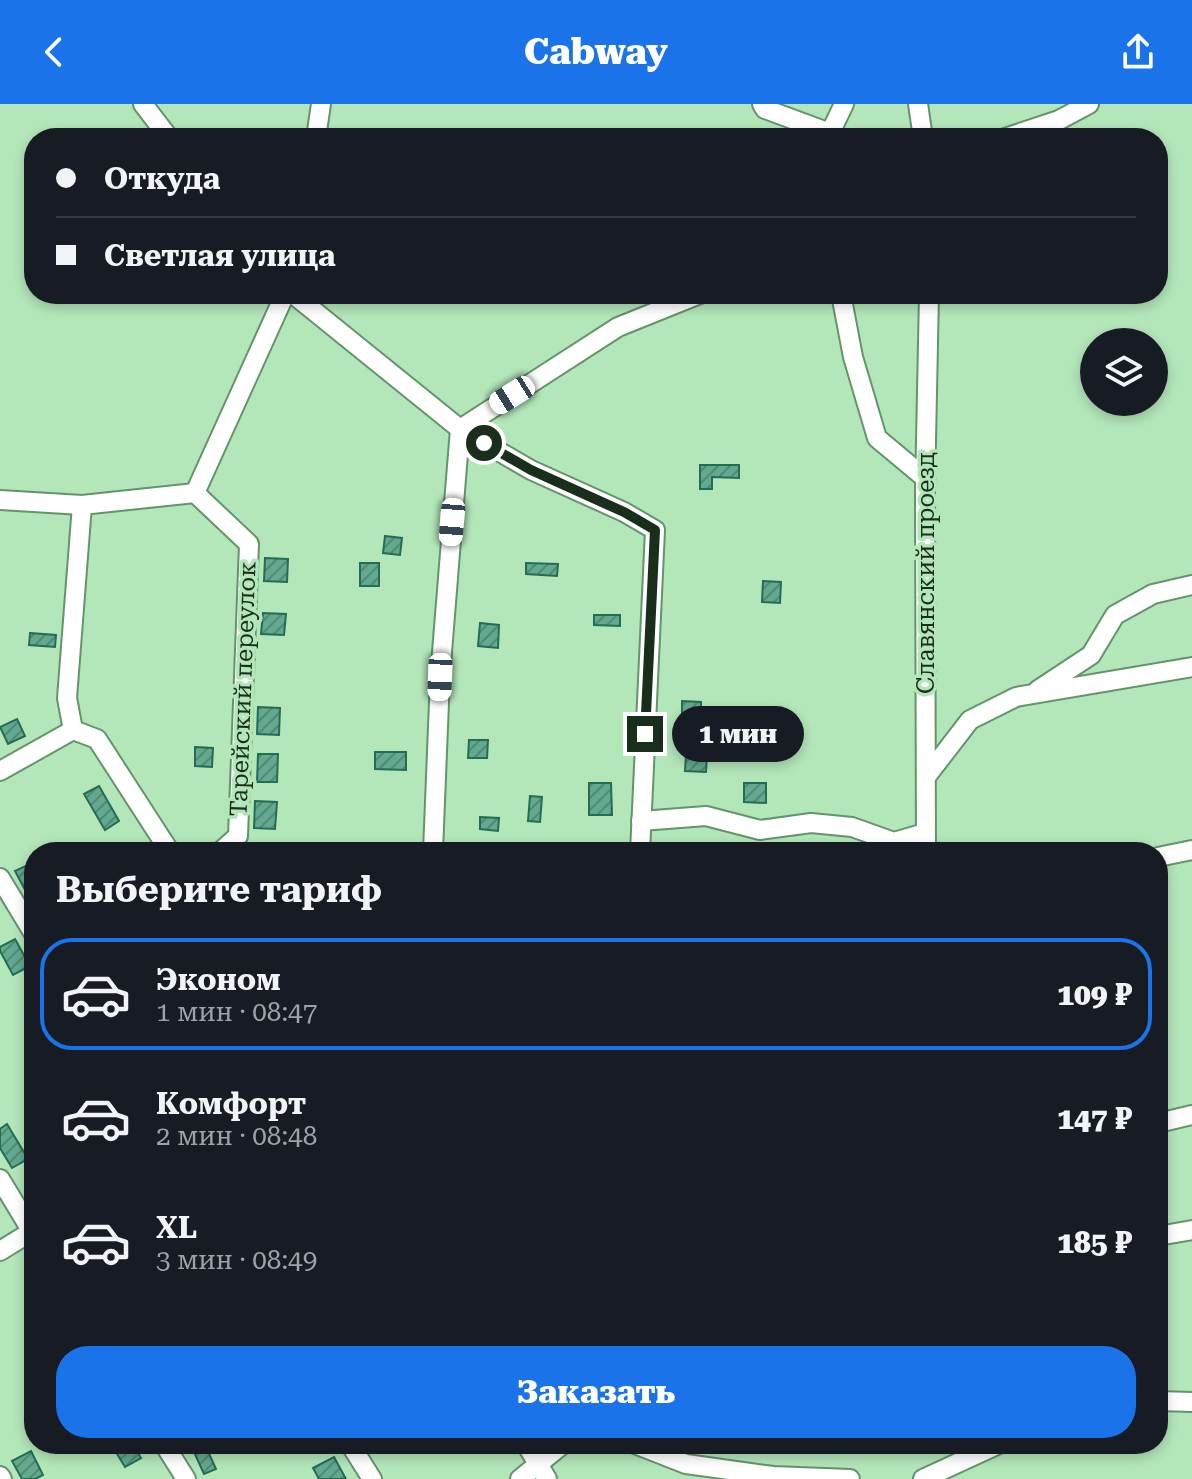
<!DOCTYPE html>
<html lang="ru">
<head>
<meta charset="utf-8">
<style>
	:root { --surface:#171b24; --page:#242831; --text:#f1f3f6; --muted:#9ea1a6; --line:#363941; --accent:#1a73e8 }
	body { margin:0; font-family:"Roboto Serif",serif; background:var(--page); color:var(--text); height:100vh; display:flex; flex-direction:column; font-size:30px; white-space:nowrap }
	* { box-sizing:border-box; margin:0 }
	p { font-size:26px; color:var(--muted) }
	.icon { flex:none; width:44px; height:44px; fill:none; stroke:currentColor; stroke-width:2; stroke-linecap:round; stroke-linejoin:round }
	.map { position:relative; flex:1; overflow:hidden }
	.side { position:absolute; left:24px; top:738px; width:1144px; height:612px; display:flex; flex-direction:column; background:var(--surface); border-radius:32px; box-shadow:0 4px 12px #0003 }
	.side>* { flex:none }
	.hud { position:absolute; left:24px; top:24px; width:1144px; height:176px; border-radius:32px; box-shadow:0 4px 12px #0003; display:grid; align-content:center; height:176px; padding:0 32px; background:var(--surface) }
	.fabs { position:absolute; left:1080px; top:224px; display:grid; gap:16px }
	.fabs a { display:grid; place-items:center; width:88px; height:88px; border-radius:50%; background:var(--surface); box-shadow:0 4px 12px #0003; font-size:40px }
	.end { position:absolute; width:36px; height:36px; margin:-18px; border:10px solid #1a2e1c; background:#fff; box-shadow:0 0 0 4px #fff }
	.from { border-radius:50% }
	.bubble { position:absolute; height:56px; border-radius:28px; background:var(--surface); box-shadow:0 4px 12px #0003; font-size:26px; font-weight:800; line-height:56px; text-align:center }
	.car { position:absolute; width:24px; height:48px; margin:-24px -12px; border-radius:10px; box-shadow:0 0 6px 2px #0007; background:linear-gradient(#fff 24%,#345 0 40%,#fff 0 76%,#345 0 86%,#fff 0) }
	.hud b { display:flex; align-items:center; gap:28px; height:76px; font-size:30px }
	.hud b+b { border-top:2px solid var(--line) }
	.hud i { width:20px; height:20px; background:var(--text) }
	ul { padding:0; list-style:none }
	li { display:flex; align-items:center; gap:24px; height:112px; margin:0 16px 12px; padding:0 16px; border:4px solid transparent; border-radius:32px }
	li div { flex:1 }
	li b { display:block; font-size:30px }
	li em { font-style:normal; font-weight:800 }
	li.on { border-color:var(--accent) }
	li>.icon { width:72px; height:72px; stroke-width:1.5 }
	h2 { padding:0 32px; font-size:36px; line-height:96px }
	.primary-button { display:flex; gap:16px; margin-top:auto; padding:16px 32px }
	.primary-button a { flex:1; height:92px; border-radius:32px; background:var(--accent); color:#fff; font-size:32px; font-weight:800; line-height:92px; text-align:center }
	header { display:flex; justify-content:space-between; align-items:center; height:104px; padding:0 32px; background:var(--accent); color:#fff; font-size:36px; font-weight:800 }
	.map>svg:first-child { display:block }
	.building { fill:url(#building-hatch); stroke:#246d55; stroke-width:2 }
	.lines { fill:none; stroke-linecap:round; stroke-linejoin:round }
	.minor-casing { stroke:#64946b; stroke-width:22 }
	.minor { stroke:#fff; stroke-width:18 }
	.route { stroke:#1a2e1c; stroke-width:10 }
	.labels { text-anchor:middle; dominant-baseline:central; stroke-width:7; stroke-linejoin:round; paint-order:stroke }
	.street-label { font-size:24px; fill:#1a2e1c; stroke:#b3e6b9 }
</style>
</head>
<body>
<header><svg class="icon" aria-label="back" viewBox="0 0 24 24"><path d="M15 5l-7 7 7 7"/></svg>Cabway<svg class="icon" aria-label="share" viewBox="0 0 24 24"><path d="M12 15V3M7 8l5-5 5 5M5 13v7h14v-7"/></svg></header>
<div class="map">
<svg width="1192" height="1375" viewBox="0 0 1192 1375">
	<defs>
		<pattern id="building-hatch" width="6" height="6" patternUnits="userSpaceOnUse" patternTransform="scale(2)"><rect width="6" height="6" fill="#63a98f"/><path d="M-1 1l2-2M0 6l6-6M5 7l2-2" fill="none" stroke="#518a74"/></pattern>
	</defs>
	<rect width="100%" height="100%" fill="#b3e6b9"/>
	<!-- building -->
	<g class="building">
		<path d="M700,361H739V374L712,373V385H700Z"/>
		<path d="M385,432L402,434L400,451L383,449Z"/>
		<path d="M265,454L288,455L287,478L264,477Z"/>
		<rect x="360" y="459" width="19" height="23"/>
		<path d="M526,459L558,460L557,472L526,470Z"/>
		<path d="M763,477L781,478L780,499L762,498Z"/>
		<path d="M263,509L286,510L284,531L261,530Z"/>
		<path d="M594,511H620V522L594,521Z"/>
		<path d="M480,519L499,521L498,544L478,542Z"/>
		<path d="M30,529L56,531L55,543L29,541Z"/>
		<path d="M682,597L701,598V616L682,615Z"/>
		<path d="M258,603L280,604L279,631L257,630Z"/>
		<path d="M17,615L25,632L8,640L0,623Z"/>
		<path d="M469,636H488L487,654H468Z"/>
		<path d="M195,643L213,644L212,663L195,662Z"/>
		<path d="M375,648H406V666L375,665Z"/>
		<path d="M258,650H278L277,678H257Z"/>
		<path d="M686,651L707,652L706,668L685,667Z"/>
		<path d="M589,679H611L612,711H589Z"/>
		<path d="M744,679H766V699L744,698Z"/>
		<path d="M99,682L119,717L105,726L84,690Z"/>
		<path d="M530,692L542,693L540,718L528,717Z"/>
		<path d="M255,697L277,698L275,725L254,724Z"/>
		<path d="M480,713L499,714L498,727L480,725Z"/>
		<path d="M34,758V803L15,767Z"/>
		<path d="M15,835L30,862L13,871L0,847V843Z"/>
		<path d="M7,1020L28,1055L12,1064L0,1044V1025Z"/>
		<path d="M111,1340H133L141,1354L125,1363Z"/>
		<path d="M206,1343L216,1365L204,1370L194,1348Z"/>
		<path d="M31,1347L43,1371L35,1375H22L12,1357Z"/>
		<path d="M334,1353L346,1375H319L313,1364Z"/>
	</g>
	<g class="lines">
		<defs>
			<g id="minor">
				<path d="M143,0L169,34"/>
				<path d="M762,0L765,5L830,29"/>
				<path d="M918,0L923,34"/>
				<path d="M316,34L321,0"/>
				<path d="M830,34V29L844,0"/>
				<path d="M1005,34L1059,16L1089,0"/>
				<path d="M293,190L460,325L531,366L624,408L655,426L640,748"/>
				<path d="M841,190L853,253L877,334L925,374"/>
				<path d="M195,389L249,440L238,732L220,748"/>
				<path d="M195,389L285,190"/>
				<path d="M0,396L82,401L195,389"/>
				<path d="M82,401L67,594L73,626L97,635L170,748"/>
				<path d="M1038,586L1091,551L1115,511L1153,490L1192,481"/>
				<path d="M0,667L73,626"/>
				<path d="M926,673L970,616L1016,593L1192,563"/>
				<path d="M641,717L706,712L760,726L811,719L852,723L894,738L925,729"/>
				<path d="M433,748L440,573L460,325L618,223L700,190"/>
				<path d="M926,748L925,386L929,190"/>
				<path d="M1158,753L1192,746"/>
				<path d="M0,774L34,830"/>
				<path d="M1158,1019L1192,1011"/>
				<path d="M0,1075L34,1131"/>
				<path d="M1158,1132L1192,1126"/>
				<path d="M0,1147L34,1126"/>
				<path d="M1158,1297L1192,1298"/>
				<path d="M164,1340L186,1375"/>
				<path d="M350,1340L372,1375"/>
				<path d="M526,1340L547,1375"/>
				<path d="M635,1340L686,1360L773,1372L850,1375"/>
				<path d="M0,1372L2,1375"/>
				<path d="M520,1375L563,1340"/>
				<path d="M923,1375L999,1340"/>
			</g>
		</defs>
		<!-- minor casing -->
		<use href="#minor" class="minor-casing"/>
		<!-- minor -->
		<use href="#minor" class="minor"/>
	</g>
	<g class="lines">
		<!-- route -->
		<path class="route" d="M484,339L531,366L624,408L655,426L645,630"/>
	</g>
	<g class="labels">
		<!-- street labels -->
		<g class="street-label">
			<text transform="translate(926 469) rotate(-90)">Славянский проезд</text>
			<text transform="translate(243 585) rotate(-88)">Тарейский переулок</text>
		</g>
	</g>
</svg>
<div class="fabs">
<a><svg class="icon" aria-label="layers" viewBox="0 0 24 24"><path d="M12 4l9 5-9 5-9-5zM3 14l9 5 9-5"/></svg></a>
</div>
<i class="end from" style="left:484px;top:339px"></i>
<i class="end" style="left:645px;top:630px"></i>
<div class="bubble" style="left:672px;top:602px;width:132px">1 мин</div>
<i class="car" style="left:512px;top:291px;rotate:238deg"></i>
<i class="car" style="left:452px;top:418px;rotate:185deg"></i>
<i class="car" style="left:440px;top:573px;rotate:182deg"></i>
<div class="hud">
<b><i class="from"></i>Откуда</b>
<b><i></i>Светлая улица</b>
</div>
<section class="side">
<h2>Выберите тариф</h2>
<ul>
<li class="on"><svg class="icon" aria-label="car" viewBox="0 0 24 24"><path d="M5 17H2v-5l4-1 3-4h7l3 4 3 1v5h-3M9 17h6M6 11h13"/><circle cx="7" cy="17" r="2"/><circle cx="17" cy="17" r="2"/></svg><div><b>Эконом</b><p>1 мин · 08:47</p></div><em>109 ₽</em></li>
<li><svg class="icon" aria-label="car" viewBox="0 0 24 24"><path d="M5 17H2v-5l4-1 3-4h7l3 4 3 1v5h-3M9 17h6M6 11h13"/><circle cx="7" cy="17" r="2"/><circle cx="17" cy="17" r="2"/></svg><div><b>Комфорт</b><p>2 мин · 08:48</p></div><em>147 ₽</em></li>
<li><svg class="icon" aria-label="car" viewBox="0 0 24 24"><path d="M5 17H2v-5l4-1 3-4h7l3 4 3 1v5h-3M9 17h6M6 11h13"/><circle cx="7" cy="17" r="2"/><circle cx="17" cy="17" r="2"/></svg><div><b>XL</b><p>3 мин · 08:49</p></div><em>185 ₽</em></li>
</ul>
<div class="primary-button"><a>Заказать</a></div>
</section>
</div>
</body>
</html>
